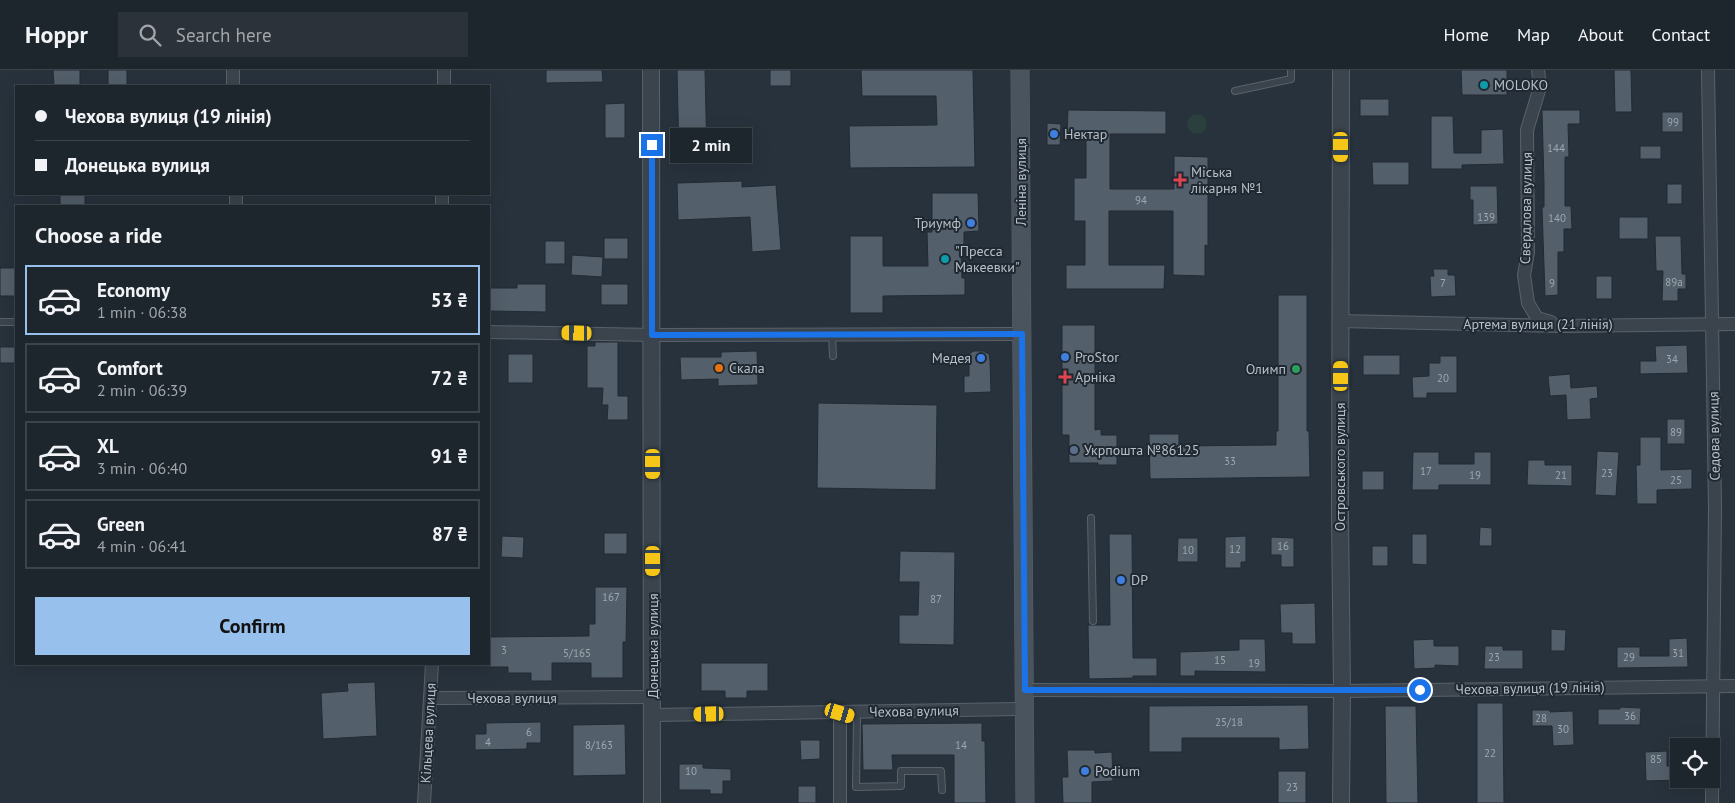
<!DOCTYPE html>
<html lang="en">
<head>
<meta charset="utf-8">
<style>
	:root { --surface:#1e262d; --page:#2b3239; --text:#f1f3f6; --muted:#a1a5aa; --line:#3c4349; --accent:#98c0ec }
	body { margin:0; font-family:"PT Sans",sans-serif; background:var(--page); color:var(--text); height:100vh; display:flex; flex-direction:column; font-size:19px; white-space:nowrap }
	* { box-sizing:border-box; margin:0 }
	p { font-size:16px; color:var(--muted) }
	.icon { flex:none; width:28px; height:28px; fill:none; stroke:currentColor; stroke-width:2; stroke-linecap:round; stroke-linejoin:round }
	.map { position:relative; flex:1; overflow:hidden }
	.details { position:absolute; left:15px; top:135px; width:475px; height:460px; display:flex; flex-direction:column; background:var(--surface); border-radius:0px; box-shadow:0 5px 20px #0002,0 0 0 1px var(--line) }
	.details>* { flex:none }
	.banner { position:absolute; left:15px; top:15px; width:475px; height:110px; border-radius:0px; box-shadow:0 5px 20px #0002,0 0 0 1px var(--line); display:grid; align-content:center; height:110px; padding:0 20px; background:var(--surface) }
	.fabs { position:absolute; left:1670px; top:668px; display:grid; gap:10px }
	.fabs a { display:grid; place-items:center; width:50px; height:50px; border-radius:0px; background:var(--surface); box-shadow:0 5px 20px #0002,0 0 0 1px var(--line); font-size:25px }
	.end { position:absolute; width:22px; height:22px; margin:-11px; border:6px solid #1a73e8; background:#fff; box-shadow:0 0 0 2px #fff }
	.from { border-radius:50% }
	.bubble { position:absolute; height:35px; border-radius:0px; background:var(--surface); box-shadow:0 5px 20px #0002,0 0 0 1px var(--line); font-size:16px; font-weight:800; line-height:35px; text-align:center }
	.car { position:absolute; width:15px; height:30px; margin:-15px -8px; border-radius:6px; box-shadow:0 0 4px 1px #0007; background:linear-gradient(#f5c518 24%,#345 0 40%,#f5c518 0 76%,#345 0 86%,#f5c518 0) }
	.banner b { display:flex; align-items:center; gap:18px; height:48px; font-size:19px }
	.banner b+b { border-top:1px solid var(--line) }
	.banner i { width:12px; height:12px; background:var(--text) }
	ul { padding:0; list-style:none }
	li { display:flex; align-items:center; gap:15px; height:70px; margin:0 10px 8px; padding:0 10px; border:2px solid var(--line); border-radius:0px }
	li div { flex:1 }
	li b { display:block; font-size:19px }
	li em { font-style:normal; font-weight:800 }
	li.current { border-color:var(--accent) }
	li>.icon { width:45px; height:45px; stroke-width:1.5 }
	h2 { padding:0 20px; font-size:22px; line-height:60px }
	.cta { display:flex; gap:10px; margin-top:auto; padding:10px 20px }
	.cta a { flex:1; height:58px; border-radius:0px; background:var(--accent); color:#111; font-size:20px; font-weight:800; line-height:58px; text-align:center }
	header { display:flex; align-items:center; gap:30px; box-sizing:border-box; height:70px; padding:0 25px; background:var(--surface); border-bottom:1px solid var(--line) }
	header strong { font-size:24px }
	nav { display:flex; gap:28px; margin-inline-start:auto; font-size:18px }
	.search { width:350px; height:45px; background:var(--page); display:flex; align-items:center; gap:12px; box-sizing:border-box; padding:0 18px; border-radius:0px; color:var(--muted); font-size:19px }
	.map>svg:first-child { display:block }
	.green { fill:#2b3f3e }
	.building { fill:#535f6a; stroke:#222b34 }
	.lines { fill:none; stroke-linecap:round; stroke-linejoin:round }
	.service-casing { stroke:#59626b; stroke-width:8 }
	.minor-casing { stroke:#59626b; stroke-width:14 }
	.tertiary-casing { stroke:#59626b; stroke-width:18 }
	.secondary-casing { stroke:#59626b; stroke-width:19 }
	.service { stroke:#3b444d; stroke-width:6 }
	.minor { stroke:#3b444d; stroke-width:12 }
	.tertiary { stroke:#3b444d; stroke-width:16 }
	.secondary { stroke:#4a545f; stroke-width:18 }
	.route { stroke:#1a73e8; stroke-width:6 }
	.culture-dot { fill:#0f9aa8; stroke:#202932; stroke-width:2 }
	.shop-dot { fill:#3f7fe0; stroke:#202932; stroke-width:2 }
	.health-dot { fill:#e0444e; stroke:#202932; stroke-width:2 }
	.food-dot { fill:#e8710a; stroke:#202932; stroke-width:2 }
	.leisure-dot { fill:#2e9e5b; stroke:#202932; stroke-width:2 }
	.service-dot { fill:#5c6f8a; stroke:#202932; stroke-width:2 }
	.labels { text-anchor:middle; dominant-baseline:central; stroke-width:4; stroke-linejoin:round; paint-order:stroke }
	.number-label { font-size:11px; fill:#9ea7b0 }
	.poi-label { font-size:14px; fill:#b7bfc8; stroke:#202932; text-anchor:start }
	.street-label { font-size:14px; fill:#b7bfc8; stroke:#202932 }
</style>
</head>
<body>
<header>
<strong>Hoppr</strong>
<div class="search"><svg class="icon" aria-label="search" viewBox="0 0 24 24"><circle cx="10" cy="10" r="6"/><path d="M15 15l6 6"/></svg>Search here</div>
<nav><a>Home</a><a>Map</a><a>About</a><a>Contact</a></nav>
</header>
<div class="map">
<svg width="1735" height="733" viewBox="0 0 1735 733">
	<rect width="100%" height="100%" fill="#28323c"/>
	<!-- green -->
	<circle class="green" cx="1197" cy="54" r="10"/>
	<!-- building -->
	<g class="building">
		<path d="M53,0H80V16H54Z"/>
		<rect x="108" y="0" width="19" height="16"/>
		<path d="M546,0H602L603,12L546,13Z"/>
		<path d="M677,0H705L707,87H679Z"/>
		<rect x="770" y="0" width="21" height="16"/>
		<path d="M861,0H973L975,97L850,98L849,56L937,55L936,26H862Z"/>
		<path d="M1461,0H1507V25H1462Z"/>
		<path d="M1614,0H1631L1632,42H1615Z"/>
		<rect x="1360" y="29" width="29" height="17"/>
		<path d="M625,33V68H605V34Z"/>
		<path d="M1068,40L1166,41V64H1110V119H1174V86L1208,87V176L1205,175V206L1173,205V141H1109V195H1165L1164,219H1066V195H1085V151H1074V108H1086V64H1067Z"/>
		<path d="M1542,40H1580V54H1568L1569,87H1565V136H1571L1572,159H1564V182H1558V225L1545,226L1542,137H1544V114Z"/>
		<rect x="1662" y="42" width="21" height="20"/>
		<path d="M1431,46H1453L1454,83H1481V60L1503,59L1504,94L1462,95V99H1431Z"/>
		<path d="M1047,53L1061,54L1060,75H1047Z"/>
		<rect x="1640" y="76" width="21" height="13"/>
		<path d="M1372,92H1409V115H1373Z"/>
		<path d="M742,111V117L776,115L781,180L752,182L750,147L678,150L677,113Z"/>
		<rect x="1667" y="114" width="15" height="20"/>
		<path d="M1470,116H1497L1498,154L1473,155V130H1470Z"/>
		<path d="M932,123H978L979,161L964,162V181H961L962,208H965V225L883,226V243H850V166H883V196H928L927,162H932Z"/>
		<rect x="60" y="124" width="25" height="12"/>
		<rect x="1619" y="147" width="29" height="22"/>
		<path d="M1655,166H1681L1682,204H1686V219H1678V231H1662L1663,201H1656Z"/>
		<rect x="604" y="168" width="24" height="21"/>
		<rect x="545" y="171" width="20" height="23"/>
		<path d="M572,185L603,187L602,207L571,205Z"/>
		<rect x="0" y="198" width="16" height="28"/>
		<path d="M1433,199H1448V205H1455L1456,226L1431,227L1430,206H1434Z"/>
		<rect x="1596" y="206" width="16" height="23"/>
		<path d="M517,214H546V242L489,241V218H517Z"/>
		<rect x="601" y="214" width="27" height="21"/>
		<path d="M1278,225H1307V361H1309L1310,407L1150,409L1149,364H1179V376L1276,375V361H1278Z"/>
		<path d="M1062,255H1095V360L1101,359V365H1117V395H1098V393H1069V365H1062Z"/>
		<path d="M595,272H618V326H628V350H607L608,335H602L603,318H587V276H595Z"/>
		<path d="M1687,275L1688,303L1640,304V291H1656L1655,276Z"/>
		<rect x="0" y="277" width="16" height="16"/>
		<path d="M757,281L758,315L718,316V309L681,310L680,287H721V282Z"/>
		<path d="M974,281H983L989,284L990,291L991,322L964,323V306H969V287L970,283Z"/>
		<rect x="508" y="284" width="25" height="29"/>
		<rect x="1363" y="285" width="37" height="20"/>
		<path d="M1440,286H1457V323H1427V328H1413L1412,307L1429,306V293H1440Z"/>
		<path d="M1570,304L1571,318L1597,316L1598,328L1590,329L1591,349L1567,350L1566,325L1550,326L1548,306Z"/>
		<path d="M818,333L937,335L936,420L817,418Z"/>
		<rect x="1667" y="349" width="18" height="25"/>
		<path d="M1640,367H1661V400L1692,399V419L1657,420V434H1637L1636,395H1640Z"/>
		<path d="M1597,381L1619,382L1616,426L1595,425Z"/>
		<path d="M1413,382H1439V394H1474V382H1491V415H1439V420H1412Z"/>
		<path d="M1528,390H1545V395H1572V416L1527,415Z"/>
		<rect x="1362" y="401" width="22" height="19"/>
		<path d="M1480,457L1492,458V476H1479Z"/>
		<rect x="604" y="463" width="23" height="21"/>
		<path d="M1109,464H1132L1133,588H1157V606H1133V608L1089,609L1088,555H1110Z"/>
		<path d="M1412,464H1427V495L1412,494Z"/>
		<path d="M502,466L524,467L523,488L501,487Z"/>
		<path d="M1246,466V492H1241V498H1225V467Z"/>
		<path d="M1271,467L1294,468V497H1281V485H1271Z"/>
		<path d="M1178,468H1198V492H1177Z"/>
		<rect x="1372" y="476" width="16" height="20"/>
		<path d="M900,481L955,482L954,575L899,574V545H918L919,512H899Z"/>
		<path d="M595,517H627L626,572H623V608H591V593H552V611H531V603H508V597H489V567L589,566V554H595Z"/>
		<path d="M1315,533L1316,574H1292V563H1281L1280,534Z"/>
		<path d="M1551,559L1566,560L1565,581H1551Z"/>
		<path d="M1687,568L1688,597L1617,598V577H1640V586H1669V569Z"/>
		<path d="M1239,569H1265L1266,602L1195,601V606H1180V582L1239,580Z"/>
		<path d="M1434,569V576H1459V596L1435,595V598L1414,599L1413,570Z"/>
		<path d="M1485,576H1503V580H1523V599H1484Z"/>
		<path d="M701,593H768V621H747V628H725V621H701Z"/>
		<path d="M375,612L377,666L323,669L321,623L348,621L347,613Z"/>
		<path d="M1477,633H1503L1504,733H1477Z"/>
		<path d="M1308,635L1309,679L1279,680V668H1182V682H1149V636Z"/>
		<path d="M1385,636H1416L1418,733H1386Z"/>
		<path d="M1620,637L1641,638L1640,655H1598V639H1620Z"/>
		<path d="M1532,640H1550V642L1573,641L1574,675L1553,676L1552,656H1532Z"/>
		<path d="M541,652V673H527V679L475,680V664H486V653Z"/>
		<path d="M982,653V671H985L986,733H954V685H892L893,700H863L862,654Z"/>
		<path d="M625,654L626,705L573,706V655Z"/>
		<path d="M800,670H820V689L801,690Z"/>
		<path d="M1067,680H1095V683L1112,682L1113,711L1092,712V733H1063L1062,707H1068Z"/>
		<path d="M1667,681V696H1678V710L1646,711L1645,682Z"/>
		<path d="M679,694H703V698L731,699V711H723V724H710V720H679Z"/>
		<rect x="1278" y="701" width="28" height="32"/>
		<rect x="798" y="716" width="18" height="17"/>
	</g>
	<g class="lines">
		<defs>
			<g id="service">
				<path d="M1235,21L1291,9V0"/>
				<path d="M0,252H16"/>
				<path d="M832,265L833,286"/>
				<path d="M1091,448L1093,551"/>
				<path d="M849,645L857,648L856,717L901,716V701H941L942,720"/>
			</g>
			<g id="minor">
				<path d="M233,0V16"/>
				<path d="M1538,0L1540,17L1527,60L1528,182L1524,205L1528,233L1537,248L1551,252"/>
				<path d="M1708,0L1715,437L1712,733"/>
				<path d="M444,16V0"/>
				<path d="M236,124V136"/>
				<path d="M442,136V124"/>
				<path d="M1341,251L1562,256L1735,254"/>
				<path d="M489,262L653,265L1022,264"/>
				<path d="M1025,620L1342,621L1735,616"/>
				<path d="M430,628L653,627"/>
				<path d="M653,645L1025,639"/>
				<path d="M424,733L432,594"/>
				<path d="M840,733V643"/>
			</g>
			<g id="tertiary">
				<path d="M651,0L652,733"/>
				<path d="M1341,733L1342,621L1340,447L1341,0"/>
			</g>
			<path id="secondary" d="M1020,0L1025,733"/>
		</defs>
		<!-- service casing -->
		<use href="#service" class="service-casing"/>
		<!-- minor casing -->
		<use href="#minor" class="minor-casing"/>
		<!-- tertiary casing -->
		<use href="#tertiary" class="tertiary-casing"/>
		<!-- secondary casing -->
		<use href="#secondary" class="secondary-casing"/>
		<!-- service -->
		<use href="#service" class="service"/>
		<!-- minor -->
		<use href="#minor" class="minor"/>
		<!-- tertiary -->
		<use href="#tertiary" class="tertiary"/>
		<!-- secondary -->
		<use href="#secondary" class="secondary"/>
	</g>
	<g class="lines">
		<!-- route -->
		<path class="route" d="M652,75V265L1022,264L1025,620H1420"/>
	</g>
	<!-- markers -->
	<g class="culture-dot">
		<circle cx="1484" cy="15" r="5"/>
		<circle cx="945" cy="189" r="5"/>
	</g>
	<g class="shop-dot">
		<circle cx="1054" cy="64" r="5"/>
		<circle cx="971" cy="153" r="5"/>
		<circle cx="1065" cy="287" r="5"/>
		<circle cx="981" cy="288" r="5"/>
		<circle cx="1121" cy="510" r="5"/>
		<circle cx="1085" cy="701" r="5"/>
	</g>
	<g class="health-dot">
		<path d="M1177.5 102.5h5v5h5v5h-5v5h-5v-5h-5v-5h5z"/>
		<path d="M1062.5 299.5h5v5h5v5h-5v5h-5v-5h-5v-5h5z"/>
	</g>
	<circle class="food-dot" cx="719" cy="298" r="5"/>
	<circle class="leisure-dot" cx="1296" cy="299" r="5"/>
	<circle class="service-dot" cx="1074" cy="380" r="5"/>
	<g class="labels">
		<!-- number labels -->
		<g class="number-label">
			<text x="1673" y="52">99</text>
			<text x="1556" y="78">144</text>
			<text x="1141" y="130">94</text>
			<text x="1486" y="147">139</text>
			<text x="1557" y="148">140</text>
			<text x="1674" y="212">89а</text>
			<text x="1443" y="213">7</text>
			<text x="1552" y="213">9</text>
			<text x="1672" y="289">34</text>
			<text x="1443" y="308">20</text>
			<text x="1676" y="362">89</text>
			<text x="1230" y="391">33</text>
			<text x="1426" y="401">17</text>
			<text x="1607" y="403">23</text>
			<text x="1475" y="405">19</text>
			<text x="1561" y="405">21</text>
			<text x="1676" y="410">25</text>
			<text x="1283" y="476">16</text>
			<text x="1235" y="479">12</text>
			<text x="1188" y="480">10</text>
			<text x="611" y="527">167</text>
			<text x="936" y="529">87</text>
			<text x="504" y="580">3</text>
			<text x="577" y="583">5/165</text>
			<text x="1678" y="583">31</text>
			<text x="1494" y="587">23</text>
			<text x="1629" y="587">29</text>
			<text x="1220" y="590">15</text>
			<text x="1254" y="593">19</text>
			<text x="1630" y="646">36</text>
			<text x="1541" y="648">28</text>
			<text x="1229" y="652">25/18</text>
			<text x="1563" y="659">30</text>
			<text x="529" y="662">6</text>
			<text x="488" y="672">4</text>
			<text x="599" y="675">8/163</text>
			<text x="961" y="675">14</text>
			<text x="1490" y="683">22</text>
			<text x="1656" y="689">85</text>
			<text x="691" y="701">10</text>
			<text x="1292" y="717">23</text>
		</g>
		<!-- poi labels -->
		<g class="poi-label">
			<text x="1494" y="15">MOLOKO</text>
			<text x="1064" y="64">Нектар</text>
			<text x="1191" y="102">Міська<tspan x="1191" dy="16">лікарня №1</tspan></text>
			<text x="961" y="153" text-anchor="end">Триумф</text>
			<text x="955" y="181">"Пресса<tspan x="955" dy="16">Макеевки"</tspan></text>
			<text x="1075" y="287">ProStor</text>
			<text x="971" y="288" text-anchor="end">Медея</text>
			<text x="729" y="298">Скала</text>
			<text x="1286" y="299" text-anchor="end">Олимп</text>
			<text x="1075" y="307">Арніка</text>
			<text x="1084" y="380">Укрпошта №86125</text>
			<text x="1131" y="510">DP</text>
			<text x="1095" y="701">Podium</text>
		</g>
		<!-- street labels -->
		<g class="street-label">
			<text transform="translate(1021 112) rotate(-90)">Леніна вулиця</text>
			<text transform="translate(1526 138) rotate(-89)">Свердлова вулиця</text>
			<text x="1538" y="254">Артема вулиця (21 лiнiя)</text>
			<text transform="translate(1714 366) rotate(-91)">Седова вулиця</text>
			<text transform="translate(1340 397) rotate(-90)">Островського вулиця</text>
			<text transform="translate(653 576) rotate(-90)">Донецька вулиця</text>
			<text transform="translate(1530 618) rotate(-1)">Чехова вулиця (19 лiнiя)</text>
			<text x="512" y="628">Чехова вулиця</text>
			<text transform="translate(914 641) rotate(-1)">Чехова вулиця</text>
			<text transform="translate(428 663) rotate(-87)">Кільцева вулиця</text>
		</g>
	</g>
</svg>
<div class="fabs">
<a><svg class="icon" aria-label="locate" viewBox="0 0 24 24"><circle cx="12" cy="12" r="6"/><path d="M12 2v4M12 18v4M2 12h4M18 12h4"/></svg></a>
</div>
<i class="end from" style="left:1420px;top:620px"></i>
<i class="end" style="left:652px;top:75px"></i>
<div class="bubble" style="left:670px;top:58px;width:82px">2 min</div>
<i class="car" style="left:1341px;top:77px;rotate:180deg"></i>
<i class="car" style="left:577px;top:263px;rotate:271deg"></i>
<i class="car" style="left:1341px;top:306px;rotate:0deg"></i>
<i class="car" style="left:653px;top:394px;rotate:180deg"></i>
<i class="car" style="left:653px;top:491px;rotate:180deg"></i>
<i class="car" style="left:840px;top:643px;rotate:107deg"></i>
<i class="car" style="left:709px;top:644px;rotate:269deg"></i>
<div class="banner">
<b><i class="from"></i>Чехова вулиця (19 лiнiя)</b>
<b><i></i>Донецька вулиця</b>
</div>
<section class="details">
<h2>Choose a ride</h2>
<ul>
<li class="current"><svg class="icon" aria-label="car" viewBox="0 0 24 24"><path d="M5 17H2v-5l4-1 3-4h7l3 4 3 1v5h-3M9 17h6M6 11h13"/><circle cx="7" cy="17" r="2"/><circle cx="17" cy="17" r="2"/></svg><div><b>Economy</b><p>1 min · 06:38</p></div><em>53 ₴</em></li>
<li><svg class="icon" aria-label="car" viewBox="0 0 24 24"><path d="M5 17H2v-5l4-1 3-4h7l3 4 3 1v5h-3M9 17h6M6 11h13"/><circle cx="7" cy="17" r="2"/><circle cx="17" cy="17" r="2"/></svg><div><b>Comfort</b><p>2 min · 06:39</p></div><em>72 ₴</em></li>
<li><svg class="icon" aria-label="car" viewBox="0 0 24 24"><path d="M5 17H2v-5l4-1 3-4h7l3 4 3 1v5h-3M9 17h6M6 11h13"/><circle cx="7" cy="17" r="2"/><circle cx="17" cy="17" r="2"/></svg><div><b>XL</b><p>3 min · 06:40</p></div><em>91 ₴</em></li>
<li><svg class="icon" aria-label="car" viewBox="0 0 24 24"><path d="M5 17H2v-5l4-1 3-4h7l3 4 3 1v5h-3M9 17h6M6 11h13"/><circle cx="7" cy="17" r="2"/><circle cx="17" cy="17" r="2"/></svg><div><b>Green</b><p>4 min · 06:41</p></div><em>87 ₴</em></li>
</ul>
<div class="cta"><a>Confirm</a></div>
</section>
</div>
</body>
</html>
